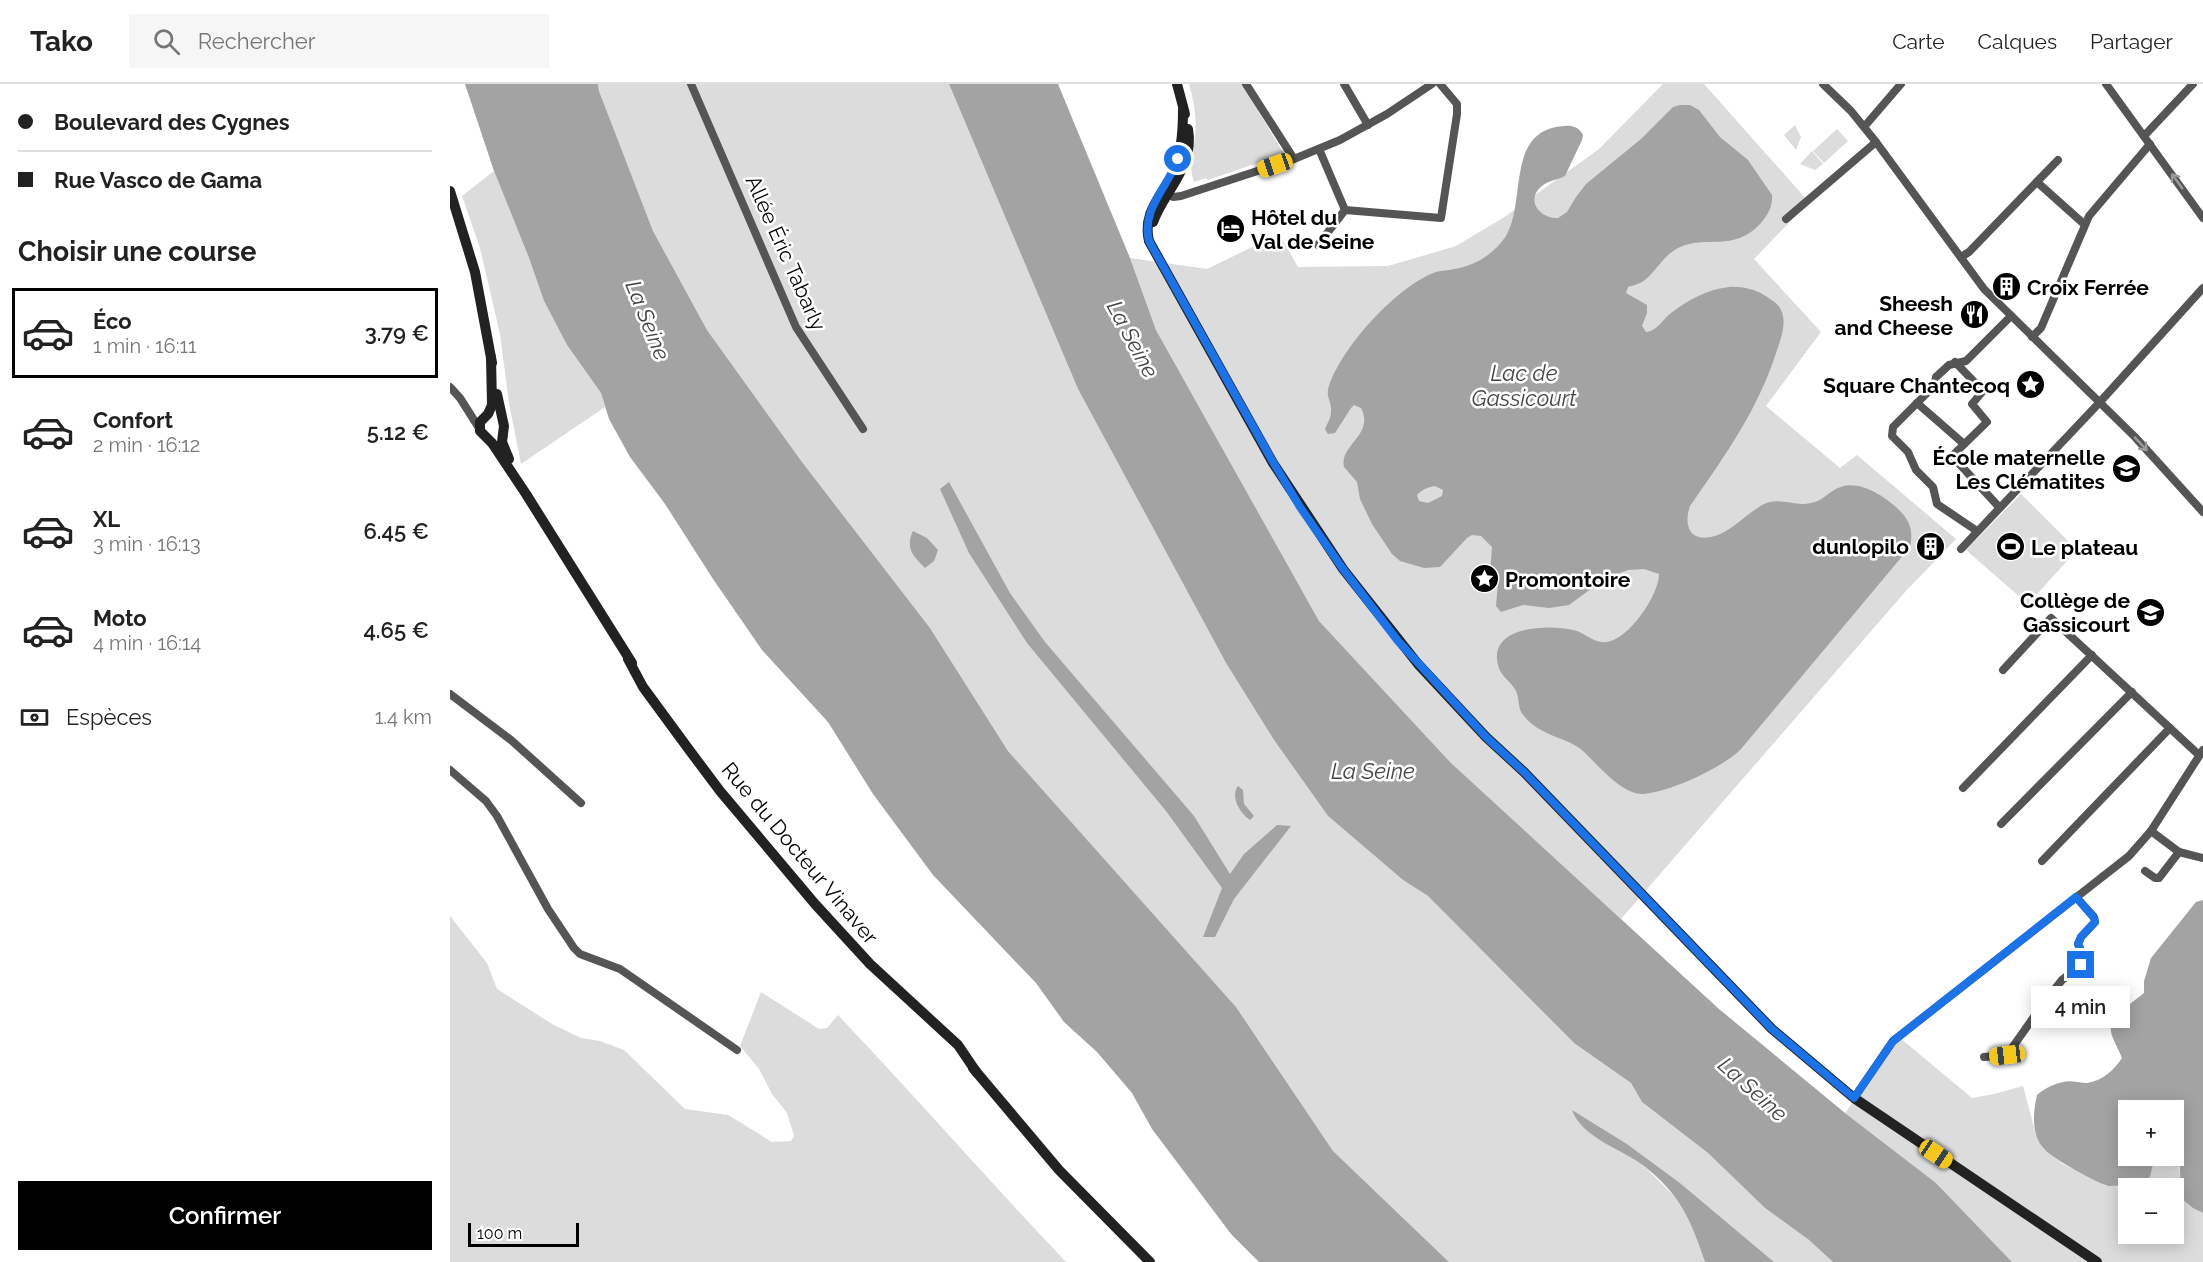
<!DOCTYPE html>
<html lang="fr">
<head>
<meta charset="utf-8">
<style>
	:root { --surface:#fff; --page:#f6f6f6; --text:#222; --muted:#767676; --line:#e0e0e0; --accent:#000 }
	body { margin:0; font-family:Raleway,sans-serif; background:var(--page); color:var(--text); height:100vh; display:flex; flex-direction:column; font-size:22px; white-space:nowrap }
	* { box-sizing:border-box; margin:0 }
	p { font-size:20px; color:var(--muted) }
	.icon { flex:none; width:33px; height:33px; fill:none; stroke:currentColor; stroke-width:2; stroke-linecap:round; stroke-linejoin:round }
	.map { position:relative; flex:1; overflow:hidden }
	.sheet { display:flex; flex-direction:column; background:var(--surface); width:450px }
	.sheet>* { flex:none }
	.top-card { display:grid; align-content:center; height:132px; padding:0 18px; background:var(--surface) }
	.buttons { position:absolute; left:1668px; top:1016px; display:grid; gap:12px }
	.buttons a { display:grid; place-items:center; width:66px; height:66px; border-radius:0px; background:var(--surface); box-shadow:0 3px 15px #0003; font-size:30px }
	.scale { position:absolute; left:18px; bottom:15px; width:111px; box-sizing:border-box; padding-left:6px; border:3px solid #000; border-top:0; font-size:16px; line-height:21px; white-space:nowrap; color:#000; -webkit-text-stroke:4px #fff; paint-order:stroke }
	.end { position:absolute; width:27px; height:27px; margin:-14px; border:8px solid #1a73e8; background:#fff; box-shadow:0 0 0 3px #fff }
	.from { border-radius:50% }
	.bubble { position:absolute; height:42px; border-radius:0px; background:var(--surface); box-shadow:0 3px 15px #0003; font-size:20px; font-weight:600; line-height:42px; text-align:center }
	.car { position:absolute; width:18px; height:36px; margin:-18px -9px; border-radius:8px; box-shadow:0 0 4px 2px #0007; background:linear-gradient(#f5c518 24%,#345 0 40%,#f5c518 0 76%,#345 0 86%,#f5c518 0) }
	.top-card b { display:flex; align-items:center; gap:21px; height:57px; font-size:22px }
	.top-card b+b { border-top:2px solid var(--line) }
	.top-card i { width:15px; height:15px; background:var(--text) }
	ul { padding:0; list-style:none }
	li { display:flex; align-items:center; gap:18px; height:90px; margin:0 12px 9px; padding:0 6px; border:3px solid transparent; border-radius:0px }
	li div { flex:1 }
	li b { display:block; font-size:22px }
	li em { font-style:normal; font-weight:600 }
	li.active { border-color:var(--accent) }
	li>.icon { width:54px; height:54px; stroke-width:1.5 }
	h2 { padding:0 18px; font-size:27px; line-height:72px }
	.pay { display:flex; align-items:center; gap:15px; height:66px; padding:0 18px; font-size:22px }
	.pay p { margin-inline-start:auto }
	.primary-button { display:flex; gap:12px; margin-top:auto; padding:12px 18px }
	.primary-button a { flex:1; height:69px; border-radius:0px; background:var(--accent); color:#fff; font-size:24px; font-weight:600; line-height:69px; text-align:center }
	header { display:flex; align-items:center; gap:36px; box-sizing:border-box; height:84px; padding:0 30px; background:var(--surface); border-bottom:2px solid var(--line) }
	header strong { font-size:28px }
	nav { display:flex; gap:33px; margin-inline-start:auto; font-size:21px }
	.search { width:420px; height:54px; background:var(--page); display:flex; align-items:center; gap:15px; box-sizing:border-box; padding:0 21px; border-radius:0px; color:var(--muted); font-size:22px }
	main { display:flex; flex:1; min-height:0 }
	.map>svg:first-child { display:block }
	.green { fill:#dcdcdc; fill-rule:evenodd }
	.water { fill:#a3a3a3; fill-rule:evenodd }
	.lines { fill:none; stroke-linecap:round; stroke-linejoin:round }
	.street { stroke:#555; stroke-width:8 }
	.secondary { stroke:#222; stroke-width:10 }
	.oneway { stroke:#999 }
	.route { stroke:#1a73e8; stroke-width:8 }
	.labels { text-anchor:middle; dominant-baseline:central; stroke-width:5; stroke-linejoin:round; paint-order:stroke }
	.poi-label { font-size:21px; font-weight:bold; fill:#000; stroke:#fff; text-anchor:end }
	.street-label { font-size:21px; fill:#000; stroke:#fff }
	.water-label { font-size:22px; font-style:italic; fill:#444; stroke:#fff }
</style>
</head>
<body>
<header>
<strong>Tako</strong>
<div class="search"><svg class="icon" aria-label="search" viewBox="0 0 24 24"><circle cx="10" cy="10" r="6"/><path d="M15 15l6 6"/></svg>Rechercher</div>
<nav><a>Carte</a><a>Calques</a><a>Partager</a></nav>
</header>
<main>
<section class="sheet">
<div class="top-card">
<b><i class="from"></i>Boulevard des Cygnes</b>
<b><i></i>Rue Vasco de Gama</b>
</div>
<h2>Choisir une course</h2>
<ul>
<li class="active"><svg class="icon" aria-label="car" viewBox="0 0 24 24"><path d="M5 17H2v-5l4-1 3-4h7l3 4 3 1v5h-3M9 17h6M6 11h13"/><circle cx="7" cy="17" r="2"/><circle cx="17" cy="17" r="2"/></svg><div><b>Éco</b><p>1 min · 16:11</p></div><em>3.79 €</em></li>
<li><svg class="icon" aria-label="car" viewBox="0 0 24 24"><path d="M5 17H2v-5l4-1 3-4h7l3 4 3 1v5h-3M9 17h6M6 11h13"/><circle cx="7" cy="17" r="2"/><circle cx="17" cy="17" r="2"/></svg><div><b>Confort</b><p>2 min · 16:12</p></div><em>5.12 €</em></li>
<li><svg class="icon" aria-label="car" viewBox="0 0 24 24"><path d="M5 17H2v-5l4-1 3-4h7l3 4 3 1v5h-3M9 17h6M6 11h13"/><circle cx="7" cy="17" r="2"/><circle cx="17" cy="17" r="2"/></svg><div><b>XL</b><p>3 min · 16:13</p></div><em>6.45 €</em></li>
<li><svg class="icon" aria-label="car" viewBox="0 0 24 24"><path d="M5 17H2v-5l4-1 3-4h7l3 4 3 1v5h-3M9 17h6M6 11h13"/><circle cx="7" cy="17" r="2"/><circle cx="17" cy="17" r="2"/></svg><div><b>Moto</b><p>4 min · 16:14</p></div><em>4.65 €</em></li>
</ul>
<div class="pay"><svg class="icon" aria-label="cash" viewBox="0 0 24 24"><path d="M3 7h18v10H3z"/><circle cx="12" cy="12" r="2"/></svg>Espèces<p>1.4 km</p></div>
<div class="primary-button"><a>Confirmer</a></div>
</section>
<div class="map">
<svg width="1753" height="1178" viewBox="0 0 1753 1178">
	<rect width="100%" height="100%" fill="#fff"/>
	<!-- green -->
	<g class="green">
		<path d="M148,0H499L628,305L776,579L824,656L878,732L953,796L978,812L1124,959L1181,999L1192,1018L1258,1069L1315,1124L1359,1156L1383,1178H1324L1230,1099L1177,1060L1123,1027L1151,1056L1180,1072L1196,1084L1232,1120L1244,1145L1255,1178H999L883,1067L786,923L558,667L480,544L352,378L257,246L203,147L149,7Z"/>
		<path d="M739,0H792L834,70L758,96L756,94L744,98C738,80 744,69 745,51C747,34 744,17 739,0Z"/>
		<path d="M1213,0H1254L1359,118L1304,175L1371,248L1316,322L1390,384L1407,371L1506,455L1455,508L1171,835L1001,679L869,537L706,246L680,174L757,185L829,150L848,183L938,182L1006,162L1053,134L1149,65Z"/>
		<path d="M1345,41L1351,53L1346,66L1334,51Z"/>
		<path d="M1387,45L1398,57L1374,79L1363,67Z"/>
		<path d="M1362,67L1373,80L1365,86L1350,80Z"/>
		<path d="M44,87L79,174L94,217L117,261L151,309L155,323L71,380L59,319L50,250L30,164L12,112Z"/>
		<path d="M1571,410L1627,466L1578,520L1516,466Z"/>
		<path d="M0,832L37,879L47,905L102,940L131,954L150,957L174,966L235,1025L278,1031L322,1058L341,1057L344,1052L337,1029L322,1010L309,985L290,962L311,908L369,945L377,944L388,931C465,1012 539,1097 616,1178H0Z"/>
		<path d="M1450,954L1522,1014L1544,1010L1573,1002L1586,1051L1593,1065L1613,1080L1656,1102L1704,1077L1705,1071H1724V1056L1729,1060C1729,1085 1727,1116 1753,1129V1178H1562L1486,1099L1395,1029ZM1678,1104H1724V1149H1678Z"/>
	</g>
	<!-- water -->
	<g class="water">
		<path d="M15,0H148L149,7L203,147L257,246L352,378L480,544L558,667L786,923L883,1067L999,1178H809L781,1150L702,1045L682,1009L647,968L614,938L586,899L483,791L423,710L378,638L312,566L263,495L215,420L180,373L159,335L151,309L117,261L94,217L79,174L44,87Z"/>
		<path d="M499,0H608L680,174L706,246L869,537L1001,679L1269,925L1395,1029L1486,1099L1562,1178H1383L1359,1156L1315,1124L1258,1069L1192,1018L1181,999L1124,959L978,812L953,796L878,732L824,656L776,579L628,305Z"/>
		<path d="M1230,21H1240L1249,26L1270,53L1298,76L1322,111C1323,122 1318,131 1310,140C1283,169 1256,150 1228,164C1213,172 1207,186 1195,196C1190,200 1184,201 1178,203L1176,209L1197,221V229L1192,242L1196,248C1207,247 1213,235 1221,229C1238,216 1258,205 1279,203C1291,202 1304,205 1314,211C1320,215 1328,219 1331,226C1337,238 1331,255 1327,266C1309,324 1275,372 1240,422C1234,439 1238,458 1261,453C1280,449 1295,431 1312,421C1329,412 1343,423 1361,419C1370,418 1376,411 1384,406C1404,393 1430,409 1446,423C1459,435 1464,445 1460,463L1291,665C1272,684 1220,708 1193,710C1172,711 1147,680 1132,666C1115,652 1091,653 1074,632C1067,625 1070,615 1066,607C1061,597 1050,592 1048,581C1038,542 1098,540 1123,546C1135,548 1143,560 1157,558C1179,555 1209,511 1209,490L1194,485L1178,486L1156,494L1119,521L1099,524L1073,521L1051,528L1046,522L1048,498L1040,490L1042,463L1031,452L1022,451L1017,454L990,483L974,484L950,477L942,470L922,440L910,415L907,398L894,383C889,361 925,351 911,324L904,321L901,324L885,349L878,350L875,345C877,340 881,334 881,328C882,318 875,312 879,302C892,263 944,206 981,190C989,186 996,187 1004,185C1025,182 1044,170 1056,152C1077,116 1055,46 1114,42C1122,41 1129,43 1133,51L1132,56L1115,92C1105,97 1096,96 1088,106C1077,120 1093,135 1108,134L1117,128L1126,113L1136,100L1191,55L1223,23ZM985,402L993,406L992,412L978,419L969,417L967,411C971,406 978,403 985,402Z"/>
		<path d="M499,398L560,509L595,558L744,732L780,790L794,770L827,741L841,742L784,815L765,853H753L772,804L716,727L577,559L519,469L490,405Z"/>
		<path d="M463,447L477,454L488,466L484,477L475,484C463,472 455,464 463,447Z"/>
		<path d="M788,702L793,706L794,720L804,732L800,736C790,729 780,713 788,702Z"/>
		<path d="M1753,816V1129L1743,1124L1731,1114L1729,1060L1724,1056V1026H1678V1071H1705L1700,1093C1687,1099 1673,1102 1659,1102C1650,1101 1600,1073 1594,1065C1581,1051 1583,1028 1587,1011C1594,1005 1603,1000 1613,998C1620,996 1629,999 1637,999C1652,997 1664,986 1672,974C1663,952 1654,947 1668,925L1676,923L1694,909V897L1701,874L1746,818Z"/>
		<path d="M1122,1026L1177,1060L1230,1099L1324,1178H1255C1241,1136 1230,1110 1194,1082C1172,1065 1132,1054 1122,1026Z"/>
	</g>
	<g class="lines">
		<!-- street -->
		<g class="street">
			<path d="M241,0L346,243L413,345"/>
			<path d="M796,0L844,75"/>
			<path d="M894,0L918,41"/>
			<path d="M1373,0L1401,27L1426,58L1534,205L1685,353L1753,428"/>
			<path d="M1656,0L1753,134"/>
			<path d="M1414,43L1451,0"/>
			<path d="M1694,52L1743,0"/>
			<path d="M869,65L895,126L991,134L1007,30V20L990,0"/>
			<path d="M1587,98L1634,140"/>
			<path d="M713,108L723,113L731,112L844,75L890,56L937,30L982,0"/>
			<path d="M1336,135L1426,58"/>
			<path d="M868,161L895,126"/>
			<path d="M1511,173L1519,168L1608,76"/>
			<path d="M1582,253L1591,244L1639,132L1700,60"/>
			<path d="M1505,278L1533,307L1522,320L1537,338L1502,372L1549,423"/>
			<path d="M0,303L10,314L29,344"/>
			<path d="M1467,319L1514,360"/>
			<path d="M1527,447L1487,420L1483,403L1466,386L1458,368L1442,352L1443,343L1484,302L1486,293L1499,281L1516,277L1561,232"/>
			<path d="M1511,465L1650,318L1753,204"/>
			<path d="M1553,586L1601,534L1749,671"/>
			<path d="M0,610L61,656L131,719"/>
			<path d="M0,686L36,717L47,732L98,825L124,864L130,870L170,885L287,966"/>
			<path d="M1513,704L1642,571"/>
			<path d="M1551,740L1682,608"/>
			<path d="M1701,747L1729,768L1753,774"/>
			<path d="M1592,777L1720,644"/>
			<path d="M1695,787L1705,794H1709L1729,768"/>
			<path d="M1534,973L1557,971L1593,920L1612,896L1631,881L1634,873L1628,860L1631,853L1645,838L1644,833L1626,813"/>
			<path d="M1404,1014L1443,957L1679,772L1701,747L1753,666"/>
		</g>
		<!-- secondary -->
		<g class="secondary">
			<path d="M727,0L735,30"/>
			<path d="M733,26C733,46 732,68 724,87C713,111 692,127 699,157L823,379L893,485L968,580L1036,653L1074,688L1322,945L1404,1014L1647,1178"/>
			<path d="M0,107L25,188L42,279"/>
			<path d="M703,138C714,107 745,83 738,45"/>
			<path d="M41,273L42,321L38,330L30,338V347L42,359L76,410L182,579"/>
			<path d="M47,310L54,342L52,358L59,375"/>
			<path d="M178,575L193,603L240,667L270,707L365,820L420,880L508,961L527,989"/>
			<path d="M523,984L609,1086L700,1178"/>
		</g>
	</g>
	<!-- one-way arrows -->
	<defs><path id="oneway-shaft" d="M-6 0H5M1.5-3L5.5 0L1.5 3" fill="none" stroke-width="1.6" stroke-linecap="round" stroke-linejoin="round" transform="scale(1.5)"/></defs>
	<g class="oneway">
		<use href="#oneway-shaft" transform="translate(1727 97) rotate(-126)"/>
		<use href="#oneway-shaft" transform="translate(1691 360) rotate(47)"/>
	</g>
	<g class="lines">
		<!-- route -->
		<path class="route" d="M728,75C718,103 691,125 699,157L823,378L850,423L893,485L948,557L1036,653L1074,688L1322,945L1404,1014L1443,957L1626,813L1644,834L1645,838L1631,853L1628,860L1634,873L1631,881"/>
	</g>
	<!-- icons -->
	<defs>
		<symbol id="hotel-disc" viewBox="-11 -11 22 22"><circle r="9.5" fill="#000" stroke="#fff"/><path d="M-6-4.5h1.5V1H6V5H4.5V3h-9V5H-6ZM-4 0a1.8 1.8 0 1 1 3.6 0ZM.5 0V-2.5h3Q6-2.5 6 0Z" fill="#fff"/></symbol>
		<symbol id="building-disc" viewBox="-11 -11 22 22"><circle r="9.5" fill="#000" stroke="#fff"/><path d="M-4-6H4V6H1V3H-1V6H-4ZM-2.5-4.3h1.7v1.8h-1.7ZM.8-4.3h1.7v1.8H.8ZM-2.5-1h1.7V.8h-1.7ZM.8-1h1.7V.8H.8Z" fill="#fff"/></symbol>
		<symbol id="restaurant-disc" viewBox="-11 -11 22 22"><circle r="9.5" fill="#000" stroke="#fff"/><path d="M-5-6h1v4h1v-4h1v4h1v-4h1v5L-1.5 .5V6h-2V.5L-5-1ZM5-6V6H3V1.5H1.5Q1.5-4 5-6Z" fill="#fff"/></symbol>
		<symbol id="sight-disc" viewBox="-11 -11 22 22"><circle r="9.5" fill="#000" stroke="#fff"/><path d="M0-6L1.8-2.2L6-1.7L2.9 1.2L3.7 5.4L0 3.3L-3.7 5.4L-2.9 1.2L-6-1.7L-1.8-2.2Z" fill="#fff"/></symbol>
		<symbol id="school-disc" viewBox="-11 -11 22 22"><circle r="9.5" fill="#000" stroke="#fff"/><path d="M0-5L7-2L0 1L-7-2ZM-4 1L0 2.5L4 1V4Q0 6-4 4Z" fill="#fff"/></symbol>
		<symbol id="stadium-disc" viewBox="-11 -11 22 22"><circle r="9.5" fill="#000" stroke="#fff"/><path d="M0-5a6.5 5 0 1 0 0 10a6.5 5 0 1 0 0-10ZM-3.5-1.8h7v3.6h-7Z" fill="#fff"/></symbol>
	</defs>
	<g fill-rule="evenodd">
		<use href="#hotel-disc" x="764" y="128" width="33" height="33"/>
		<use href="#building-disc" x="1540" y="186" width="33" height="33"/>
		<use href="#restaurant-disc" x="1508" y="214" width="33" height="33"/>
		<use href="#sight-disc" x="1564" y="284" width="33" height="33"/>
		<use href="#school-disc" x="1660" y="368" width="33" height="33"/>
		<use href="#building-disc" x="1464" y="446" width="33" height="33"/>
		<use href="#stadium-disc" x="1544" y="446" width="33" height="33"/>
		<use href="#sight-disc" x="1018" y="478" width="33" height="33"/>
		<use href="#school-disc" x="1684" y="512" width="33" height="33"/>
	</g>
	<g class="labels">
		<!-- poi labels -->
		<g class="poi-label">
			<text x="801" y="133" text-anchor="start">Hôtel du<tspan x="801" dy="24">Val de Seine</tspan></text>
			<text x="1577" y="203" text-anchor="start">Croix Ferrée</text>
			<text x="1503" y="219">Sheesh<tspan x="1503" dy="24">and Cheese</tspan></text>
			<text x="1560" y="301">Square Chantecoq</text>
			<text x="1655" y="373">École maternelle<tspan x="1655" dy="24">Les Clématites</tspan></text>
			<text x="1459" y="462">dunlopilo</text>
			<text x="1581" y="463" text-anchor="start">Le plateau</text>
			<text x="1055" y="495" text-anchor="start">Promontoire</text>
			<text x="1680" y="516">Collège de<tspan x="1680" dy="24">Gassicourt</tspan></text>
		</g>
		<!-- street labels -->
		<g class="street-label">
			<text transform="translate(336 169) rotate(66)">Allée Éric Tabarly</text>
			<text transform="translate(350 769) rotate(50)">Rue du Docteur Vinaver</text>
		</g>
		<!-- water labels -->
		<g class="water-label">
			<text transform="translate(198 236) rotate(68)">La Seine</text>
			<text transform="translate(683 255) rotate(62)">La Seine</text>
			<text x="1074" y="289">Lac de<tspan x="1074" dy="25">Gassicourt</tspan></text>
			<text x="923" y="687">La Seine</text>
			<text transform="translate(1303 1005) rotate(42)">La Seine</text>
		</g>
	</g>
</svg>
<div class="buttons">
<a>+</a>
<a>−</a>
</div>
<div class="scale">100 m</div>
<i class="end from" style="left:728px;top:75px"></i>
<i class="end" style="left:1631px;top:881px"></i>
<div class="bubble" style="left:1581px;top:902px;width:99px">4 min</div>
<i class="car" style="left:825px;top:81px;rotate:251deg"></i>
<i class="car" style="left:1557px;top:971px;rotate:263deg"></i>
<i class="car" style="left:1486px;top:1070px;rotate:124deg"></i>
</div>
</main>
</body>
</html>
